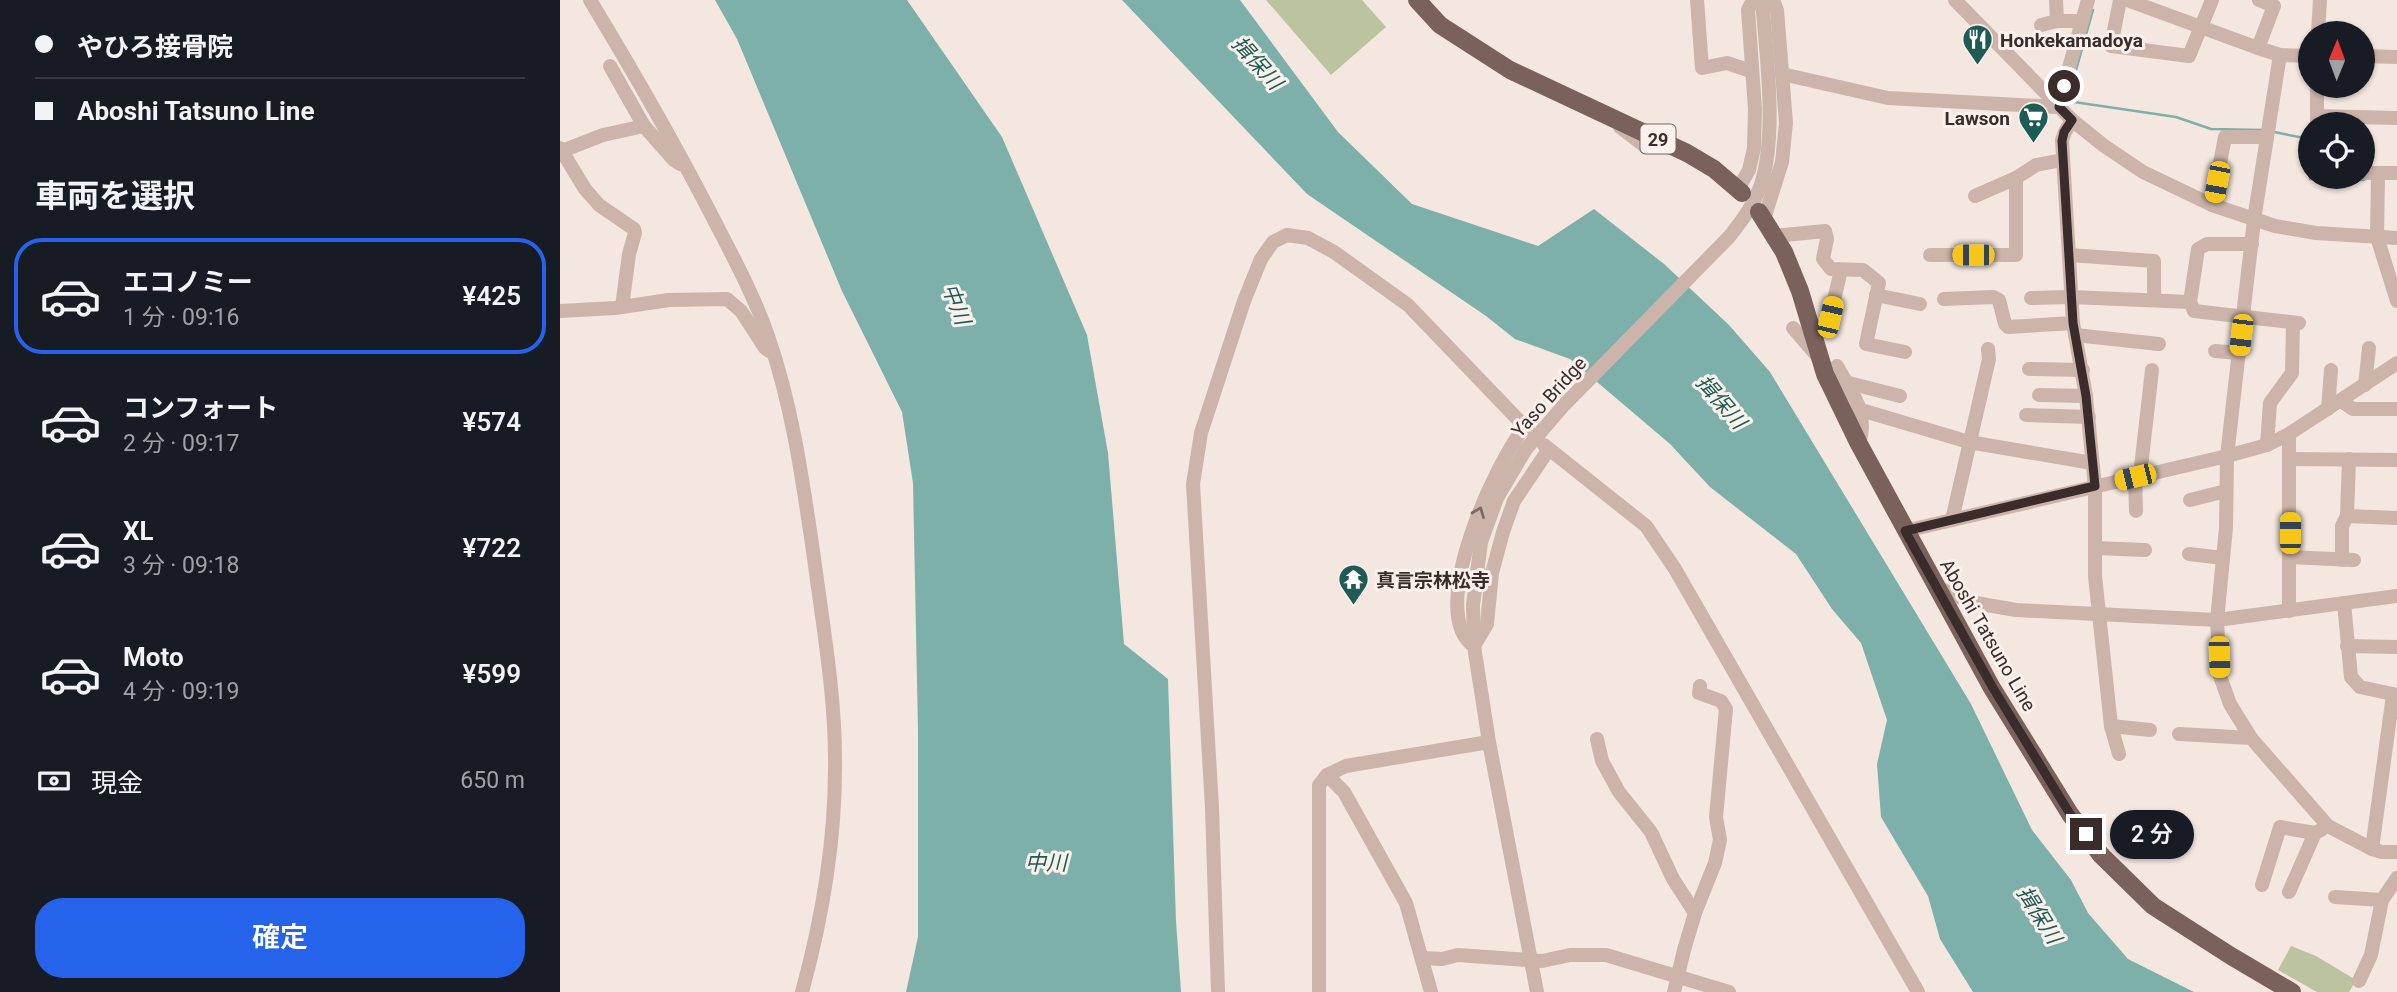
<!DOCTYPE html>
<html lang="ja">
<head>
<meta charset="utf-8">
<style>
	:root { --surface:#171b24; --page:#242831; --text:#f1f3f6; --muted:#9ea1a6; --line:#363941; --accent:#2563eb }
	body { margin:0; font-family:Roboto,"Noto Sans JP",sans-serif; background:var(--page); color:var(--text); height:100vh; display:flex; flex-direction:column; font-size:26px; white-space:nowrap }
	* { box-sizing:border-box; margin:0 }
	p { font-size:23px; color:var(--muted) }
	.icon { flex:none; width:38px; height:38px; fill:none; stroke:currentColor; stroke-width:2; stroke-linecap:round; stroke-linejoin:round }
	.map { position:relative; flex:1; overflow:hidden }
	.side { display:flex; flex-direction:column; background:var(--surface); width:560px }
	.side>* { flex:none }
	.guide { display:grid; align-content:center; height:154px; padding:0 35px; background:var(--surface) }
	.needle { width:46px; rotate:1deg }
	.tools { position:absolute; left:1738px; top:21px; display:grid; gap:14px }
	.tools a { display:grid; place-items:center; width:77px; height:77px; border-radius:50%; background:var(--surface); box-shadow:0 2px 5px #0004; font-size:35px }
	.end { position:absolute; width:32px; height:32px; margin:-16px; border:9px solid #392c2a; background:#fff; box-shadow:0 0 0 4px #fff }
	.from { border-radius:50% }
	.bubble { position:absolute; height:49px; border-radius:24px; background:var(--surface); box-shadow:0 2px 5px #0004; font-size:23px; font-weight:600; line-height:49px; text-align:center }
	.car { position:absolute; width:21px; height:42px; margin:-21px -10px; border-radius:9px; box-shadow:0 0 5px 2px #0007; background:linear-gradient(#f5c518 24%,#345 0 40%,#f5c518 0 76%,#345 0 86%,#f5c518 0) }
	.guide b { display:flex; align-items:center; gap:24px; height:66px; font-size:26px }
	.guide b+b { border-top:2px solid var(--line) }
	.guide i { width:18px; height:18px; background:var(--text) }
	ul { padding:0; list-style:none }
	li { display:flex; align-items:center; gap:21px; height:116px; margin:0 14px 10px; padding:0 21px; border:4px solid transparent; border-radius:28px }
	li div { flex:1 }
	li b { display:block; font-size:26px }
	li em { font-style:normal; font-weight:600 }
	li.on { border-color:var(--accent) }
	li>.icon { width:63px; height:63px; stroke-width:1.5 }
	h2 { padding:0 35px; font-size:32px; line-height:84px }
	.pay { display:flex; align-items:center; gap:18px; height:77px; padding:0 35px; font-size:26px }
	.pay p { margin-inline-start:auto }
	.cta { display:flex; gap:14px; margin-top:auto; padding:14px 35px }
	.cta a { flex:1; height:80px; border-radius:28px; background:var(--accent); color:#fff; font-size:28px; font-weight:600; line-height:80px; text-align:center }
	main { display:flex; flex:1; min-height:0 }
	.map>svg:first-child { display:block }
	.green { fill:#bcc39f }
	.water { fill:#7eb0aa }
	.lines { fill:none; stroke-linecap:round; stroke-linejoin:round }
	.stream { stroke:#7eb0aa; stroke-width:2.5 }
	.minor { stroke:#ccb4ab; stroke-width:14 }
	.major { stroke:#7b615b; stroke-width:18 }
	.oneway { stroke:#7b6964 }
	.route { stroke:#392c2a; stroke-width:9 }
	.labels { text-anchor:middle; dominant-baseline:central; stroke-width:6; stroke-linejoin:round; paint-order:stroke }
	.shield { fill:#faf1ec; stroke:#736764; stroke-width:2 }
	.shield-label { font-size:18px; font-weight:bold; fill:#392c2a }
	.poi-label { font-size:19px; font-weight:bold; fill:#392c2a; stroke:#faf1ec; text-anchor:start }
	.street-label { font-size:19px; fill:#392c2a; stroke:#faf1ec }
	.water-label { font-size:21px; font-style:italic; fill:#1f5b55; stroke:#faf1ec }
</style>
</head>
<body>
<main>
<section class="side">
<div class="guide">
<b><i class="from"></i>やひろ接骨院</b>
<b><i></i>Aboshi Tatsuno Line</b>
</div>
<h2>車両を選択</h2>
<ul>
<li class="on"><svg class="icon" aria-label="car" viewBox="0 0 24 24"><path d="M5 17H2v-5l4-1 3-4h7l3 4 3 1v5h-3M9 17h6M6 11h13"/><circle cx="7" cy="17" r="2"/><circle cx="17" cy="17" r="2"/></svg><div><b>エコノミー</b><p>1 分 · 09:16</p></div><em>¥425</em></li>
<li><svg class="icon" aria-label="car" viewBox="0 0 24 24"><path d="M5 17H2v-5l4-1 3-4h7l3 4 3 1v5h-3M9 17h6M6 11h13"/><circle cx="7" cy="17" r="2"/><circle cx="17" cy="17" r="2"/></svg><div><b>コンフォート</b><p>2 分 · 09:17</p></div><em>¥574</em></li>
<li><svg class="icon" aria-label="car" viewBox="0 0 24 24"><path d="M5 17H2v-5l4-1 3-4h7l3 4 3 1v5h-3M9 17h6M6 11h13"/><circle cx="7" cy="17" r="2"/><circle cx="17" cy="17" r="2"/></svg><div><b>XL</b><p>3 分 · 09:18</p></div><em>¥722</em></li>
<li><svg class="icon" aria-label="car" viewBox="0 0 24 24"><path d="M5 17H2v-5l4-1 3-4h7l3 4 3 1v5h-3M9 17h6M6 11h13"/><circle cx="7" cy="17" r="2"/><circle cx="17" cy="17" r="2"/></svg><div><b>Moto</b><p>4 分 · 09:19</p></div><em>¥599</em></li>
</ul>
<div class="pay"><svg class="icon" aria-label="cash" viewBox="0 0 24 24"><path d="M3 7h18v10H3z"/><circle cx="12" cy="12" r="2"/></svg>現金<p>650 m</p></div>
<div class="cta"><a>確定</a></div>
</section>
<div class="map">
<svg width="1837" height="992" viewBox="0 0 1837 992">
	<rect width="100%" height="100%" fill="#f3e7df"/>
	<!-- green -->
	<g class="green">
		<path d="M706,0H802L826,27L771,75Z"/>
		<path d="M1731,946L1756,956L1796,980L1789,992H1757L1718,970Z"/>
	</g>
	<!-- water -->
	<g class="water">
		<path d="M155,0H347L442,137L527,335L548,453L564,644L608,679L616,921L621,992H346L358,937V730L353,483L342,412L282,291L177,39Z"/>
		<path d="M562,0H680L778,132L852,204L978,246L1034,209L1104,264L1169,325L1210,372L1411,704L1472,830L1511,880L1528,913L1568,959L1634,992H1413L1380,939L1368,896L1321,817L1317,764L1327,720L1301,643L1272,609L1236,554L1150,487L1110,444L1010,359L955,339L926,316L747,194Z"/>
	</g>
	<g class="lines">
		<!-- stream -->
		<g class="stream">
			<path d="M1533,10L1509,95L1514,102L1616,117L1651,129L1704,130"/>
			<path d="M1714,132L1749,139L1750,169"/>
			<path d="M1750,177V179L1804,180"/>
		</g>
		<!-- minor -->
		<g class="minor">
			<path d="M30,0C73,71 114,142 152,216C172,255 194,295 208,336C233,408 243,483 254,558C263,627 276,698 275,768C275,843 262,919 242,992"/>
			<path d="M1137,0L1142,68L1167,63L1191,71"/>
			<path d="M1395,0L1512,120L1543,145L1583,172L1652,205L1715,226L1756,233L1837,238"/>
			<path d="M1496,0L1497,21"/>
			<path d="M1560,0L1551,46L1629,56L1652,0"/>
			<path d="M1567,0L1698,48L1720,55L1750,56"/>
			<path d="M1481,25L1497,21H1522"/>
			<path d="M1758,33L1760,0"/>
			<path d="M1698,48L1714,6L1699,0"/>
			<path d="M1720,55L1694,220L1667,456L1666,528L1657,620L1660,676L1670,704L1691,738L1768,826L1812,849L1822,852H1837"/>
			<path d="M1802,56L1837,57"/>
			<path d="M50,66L84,126L114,160L120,164"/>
			<path d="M1222,74L1328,98L1498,107L1528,0"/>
			<path d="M1757,116L1837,118"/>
			<path d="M1512,120L1505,132L1502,140L1513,323L1526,396L1535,487V576L1551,726L1559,754"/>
			<path d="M1757,123V86"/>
			<path d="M1060,127L1086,147"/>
			<path d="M0,148L25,189L39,205L74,229L75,233L69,254L62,307"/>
			<path d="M2,151L43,135L84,126"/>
			<path d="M1802,173H1837"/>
			<path d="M1818,173L1817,237L1837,301"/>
			<path d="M1178,189L1189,170L1194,148L1195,109L1188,10L1193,0"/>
			<path d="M1415,196L1456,178L1476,165L1502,160"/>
			<path d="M1652,205L1665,137H1707"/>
			<path d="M1204,219L1222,162L1226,123L1217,10L1213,0"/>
			<path d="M1214,236L1265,231L1267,239L1263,259L1271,269L1303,270L1319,283L1306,344L1345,352"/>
			<path d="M1370,255H1456V178"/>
			<path d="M1509,255L1594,261V300"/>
			<path d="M1316,295L1360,304"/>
			<path d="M1471,298L1511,297L1630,302L1634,311L1739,323"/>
			<path d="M1384,299L1433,297L1439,300L1445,324L1448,327L1513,323"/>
			<path d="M1630,302L1638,249L1647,244H1692"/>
			<path d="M0,311L55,308L109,300L167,299L181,311L205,348L209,351"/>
			<path d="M1270,317L1281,270"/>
			<path d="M1233,328L1258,357"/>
			<path d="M1515,335L1599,344"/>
			<path d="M1655,351L1679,353"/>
			<path d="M1277,366C1292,394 1309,411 1299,444"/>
			<path d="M1469,369L1523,370"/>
			<path d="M1285,382L1340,396"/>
			<path d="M1805,385L1809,348"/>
			<path d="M1479,395L1526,396"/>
			<path d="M1781,401L1793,409H1837"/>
			<path d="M1768,409L1771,370"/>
			<path d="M1301,410L1409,442L1532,463"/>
			<path d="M1466,415L1529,417"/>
			<path d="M965,427C936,461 865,613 914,646L927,624L932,573L943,532L954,501L989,449"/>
			<path d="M1729,434V611"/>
			<path d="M984,445L1086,526L1115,569L1358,992"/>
			<path d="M1707,445L1710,403L1732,373L1733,323"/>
			<path d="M1729,459L1837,460"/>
			<path d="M1575,476L1576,511"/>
			<path d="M1580,476L1592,370"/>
			<path d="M1630,500L1666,491"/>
			<path d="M1787,516L1837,518"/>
			<path d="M1392,520L1429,359L1428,349"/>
			<path d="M1345,531L1667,456L1707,445L1729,434L1837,363"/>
			<path d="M1535,548L1585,550"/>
			<path d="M1629,554L1663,558"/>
			<path d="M1729,557L1794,560"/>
			<path d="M1782,560V526L1787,516L1789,459"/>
			<path d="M1375,586L1410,602L1456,610L1657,620L1837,596"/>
			<path d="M1784,603L1791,677L1800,687L1837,695"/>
			<path d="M1787,646L1837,647"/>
			<path d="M1551,726L1590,730"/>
			<path d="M1619,734L1691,738"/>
			<path d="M1037,739L1042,761L1059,792L1091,832L1113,879L1135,913"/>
			<path d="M767,775L784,792L846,903L871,992"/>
			<path d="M1812,849L1833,695"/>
			<path d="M1702,885L1720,827L1755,833"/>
			<path d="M1729,892L1755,833L1761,830"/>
			<path d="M1775,897L1822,900"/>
			<path d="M862,958L882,959L898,955L982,961L1010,955H1046L1169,992"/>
			<path d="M1799,981L1811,955L1822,900L1837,878"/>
			<path d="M658,992L652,808L633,484L641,433L684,301L701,259L713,242L727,235L748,238L774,252L848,305L968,430"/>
			<path d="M759,992V785L767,775L786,766L929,742"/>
			<path d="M977,992L929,742L914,646L913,605L921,542L937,498L966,449L1004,405L1169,237C1180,223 1191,209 1198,192C1219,144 1206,52 1202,0"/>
			<path d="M1114,992L1124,950L1135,913L1155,863L1160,840L1156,817L1166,709L1161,701L1139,693L1140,686"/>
		</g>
		<!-- major -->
		<g class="major">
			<path d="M857,0L880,25L950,70L1127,153L1154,169L1182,193"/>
			<path d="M1199,212L1224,252L1240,291L1265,374L1299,444L1432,688L1510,814L1541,855L1593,906L1671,956L1732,992"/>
		</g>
	</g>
	<!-- one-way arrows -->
	<defs><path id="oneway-chevron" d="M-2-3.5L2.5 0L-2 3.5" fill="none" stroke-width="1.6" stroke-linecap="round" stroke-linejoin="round" transform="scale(1.75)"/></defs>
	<use class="oneway" href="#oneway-chevron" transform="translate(919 512) rotate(-69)"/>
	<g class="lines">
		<!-- route -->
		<path class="route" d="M1504,86L1499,107L1512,120L1504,132L1502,141L1513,323L1526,396L1535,486L1345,531L1433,688L1510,814L1526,834"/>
	</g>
	<!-- icons -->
	<defs>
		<symbol id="restaurant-pin" viewBox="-11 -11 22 30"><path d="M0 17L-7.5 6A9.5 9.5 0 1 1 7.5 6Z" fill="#1f5b55" stroke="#faf1ec"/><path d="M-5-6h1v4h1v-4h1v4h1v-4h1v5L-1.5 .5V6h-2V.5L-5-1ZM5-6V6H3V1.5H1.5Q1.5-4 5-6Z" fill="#fff"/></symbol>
		<symbol id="supermarket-pin" viewBox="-11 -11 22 30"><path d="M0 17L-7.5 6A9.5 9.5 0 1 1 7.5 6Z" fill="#1f5b55" stroke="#faf1ec"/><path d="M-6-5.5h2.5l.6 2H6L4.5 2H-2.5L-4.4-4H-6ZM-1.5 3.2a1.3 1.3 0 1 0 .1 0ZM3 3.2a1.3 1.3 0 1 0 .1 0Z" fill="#fff"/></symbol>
		<symbol id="temple-pin" viewBox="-11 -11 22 30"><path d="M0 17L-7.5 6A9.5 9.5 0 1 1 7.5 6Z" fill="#1f5b55" stroke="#faf1ec"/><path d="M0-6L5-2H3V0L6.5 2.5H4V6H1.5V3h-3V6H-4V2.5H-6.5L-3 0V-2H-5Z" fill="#fff"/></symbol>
	</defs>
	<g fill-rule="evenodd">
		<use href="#restaurant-pin" x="1400" y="22" width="35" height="47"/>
		<use href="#supermarket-pin" x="1456" y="100" width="35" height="47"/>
		<use href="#temple-pin" x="776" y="562" width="35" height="47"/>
	</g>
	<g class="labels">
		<!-- shield labels -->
		<rect class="shield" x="1080.5" y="124.5" width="35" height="29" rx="5"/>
		<g class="shield-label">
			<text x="1098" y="139">29</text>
		</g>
		<!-- poi labels -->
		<g class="poi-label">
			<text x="1440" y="40">Honkekamadoya</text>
			<text x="1450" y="118" text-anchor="end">Lawson</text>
			<text x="816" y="580">真言宗林松寺</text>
		</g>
		<!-- street labels -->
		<g class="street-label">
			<text transform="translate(989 397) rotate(-48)">Yaso Bridge</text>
			<text transform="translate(1428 635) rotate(60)">Aboshi Tatsuno Line</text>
		</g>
		<!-- water labels -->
		<g class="water-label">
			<text transform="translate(697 63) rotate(48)">揖保川</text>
			<text transform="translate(396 304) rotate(69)">中川</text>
			<text transform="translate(1161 402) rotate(49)">揖保川</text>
			<text x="486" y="863">中川</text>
			<text transform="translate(1479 915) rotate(58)">揖保川</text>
		</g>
	</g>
</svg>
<div class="tools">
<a><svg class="needle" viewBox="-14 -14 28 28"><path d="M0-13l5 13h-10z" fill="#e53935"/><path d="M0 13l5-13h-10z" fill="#9ea1a6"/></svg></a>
<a><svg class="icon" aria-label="locate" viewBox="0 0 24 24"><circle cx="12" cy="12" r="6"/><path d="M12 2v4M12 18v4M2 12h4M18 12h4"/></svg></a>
</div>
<i class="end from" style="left:1504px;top:86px"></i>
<i class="end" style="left:1526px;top:834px"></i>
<div class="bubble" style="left:1550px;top:810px;width:84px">2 分</div>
<i class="car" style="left:1657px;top:182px;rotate:191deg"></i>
<i class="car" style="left:1413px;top:255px;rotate:270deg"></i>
<i class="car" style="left:1270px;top:317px;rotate:13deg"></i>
<i class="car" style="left:1681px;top:335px;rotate:187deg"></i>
<i class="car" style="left:1575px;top:477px;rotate:256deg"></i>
<i class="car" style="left:1730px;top:533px;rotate:0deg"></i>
<i class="car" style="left:1659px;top:657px;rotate:178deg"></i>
</div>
</main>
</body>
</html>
